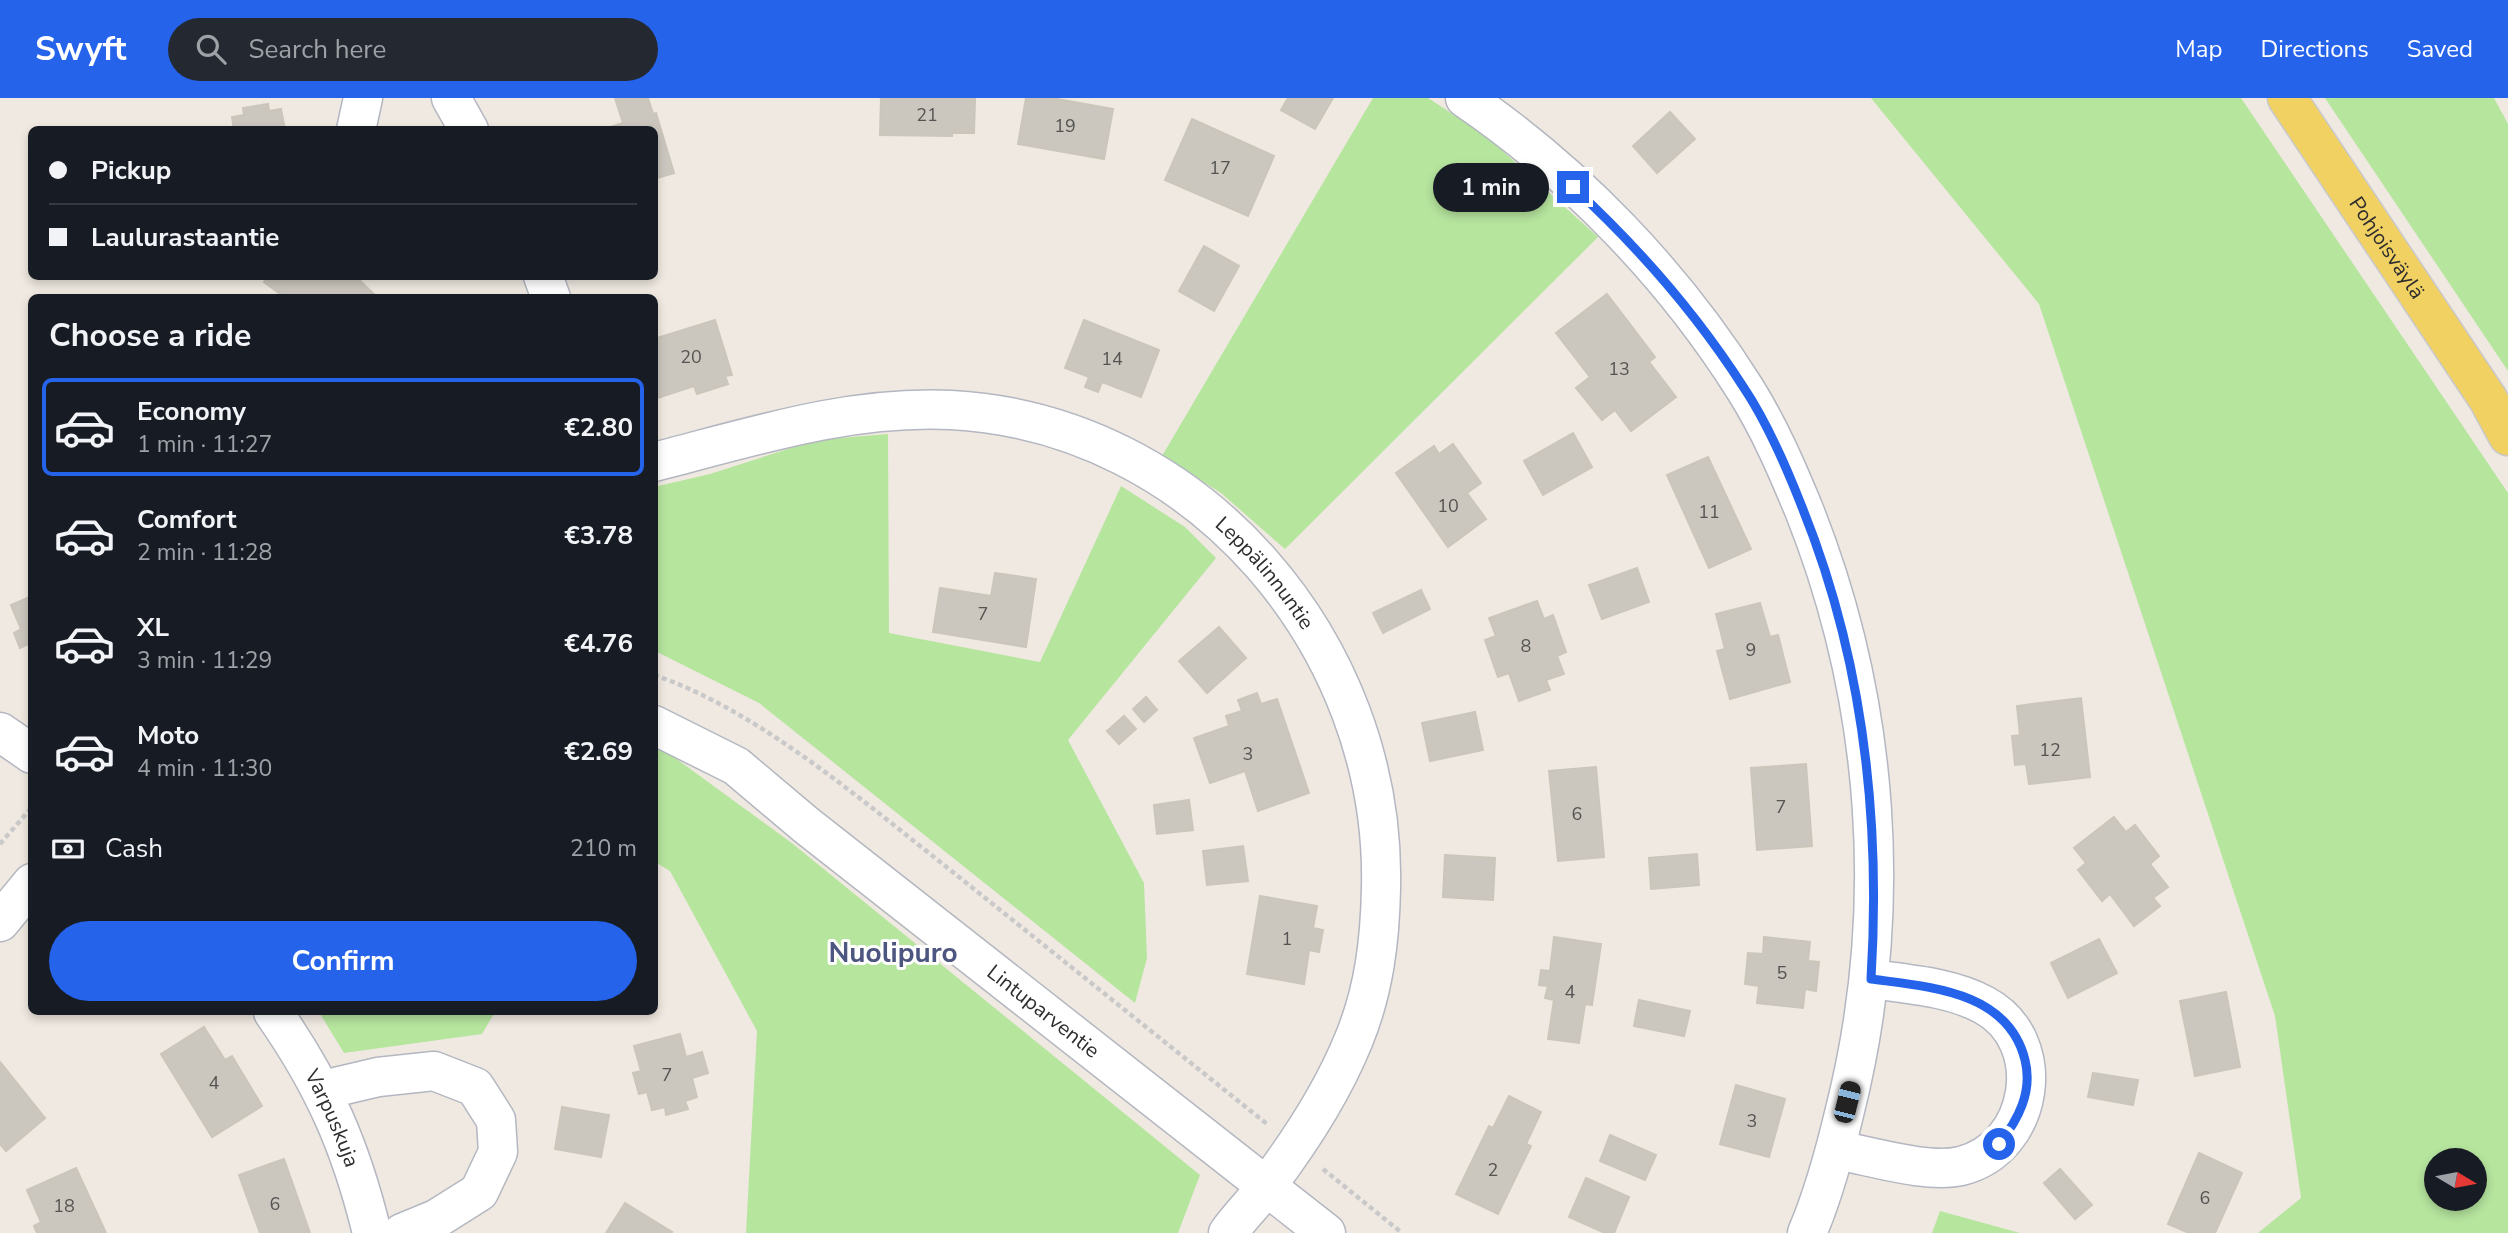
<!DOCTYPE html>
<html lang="en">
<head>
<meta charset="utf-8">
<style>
	:root { --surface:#171b24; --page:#242831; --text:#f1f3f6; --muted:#9ea1a6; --line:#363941; --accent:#2563eb }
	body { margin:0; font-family:"Nunito Sans",sans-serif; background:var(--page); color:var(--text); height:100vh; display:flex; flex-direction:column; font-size:26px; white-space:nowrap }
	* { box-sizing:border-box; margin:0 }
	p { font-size:23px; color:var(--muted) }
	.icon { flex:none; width:38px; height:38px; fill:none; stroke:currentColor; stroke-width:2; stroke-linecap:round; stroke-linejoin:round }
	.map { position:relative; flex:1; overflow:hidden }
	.details { position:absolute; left:28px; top:196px; width:630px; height:721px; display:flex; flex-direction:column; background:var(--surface); border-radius:10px; box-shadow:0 4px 10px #0003 }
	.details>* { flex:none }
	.top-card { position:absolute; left:28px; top:28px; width:630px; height:154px; border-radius:10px; box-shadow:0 4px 10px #0003; display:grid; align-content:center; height:154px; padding:0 21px; background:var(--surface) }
	.needle { width:46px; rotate:100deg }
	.fabs { position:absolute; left:2424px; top:1050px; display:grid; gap:14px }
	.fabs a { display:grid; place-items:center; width:63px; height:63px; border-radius:50%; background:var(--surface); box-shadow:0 4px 10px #0003; font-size:35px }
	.end { position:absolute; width:32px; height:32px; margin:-16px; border:9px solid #2563eb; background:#fff; box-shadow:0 0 0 4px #fff }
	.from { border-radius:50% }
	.bubble { position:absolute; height:49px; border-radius:24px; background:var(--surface); box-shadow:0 4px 10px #0003; font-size:23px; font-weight:700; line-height:49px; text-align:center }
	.car { position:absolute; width:21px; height:42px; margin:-21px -10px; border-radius:9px; box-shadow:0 0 5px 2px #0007; background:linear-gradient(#222 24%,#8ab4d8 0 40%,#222 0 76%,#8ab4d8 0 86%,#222 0) }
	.top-card b { display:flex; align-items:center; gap:24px; height:66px; font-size:26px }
	.top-card b+b { border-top:2px solid var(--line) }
	.top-card i { width:18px; height:18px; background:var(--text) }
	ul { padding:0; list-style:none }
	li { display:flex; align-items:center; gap:21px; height:98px; margin:0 14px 10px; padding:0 7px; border:4px solid transparent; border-radius:10px }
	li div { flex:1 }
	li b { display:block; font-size:26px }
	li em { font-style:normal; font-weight:700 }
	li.active { border-color:var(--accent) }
	li>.icon { width:63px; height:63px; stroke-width:1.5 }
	h2 { padding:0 21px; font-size:32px; line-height:84px }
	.pay { display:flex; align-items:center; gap:18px; height:77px; padding:0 21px; font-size:26px }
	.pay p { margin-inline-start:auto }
	.button { display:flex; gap:14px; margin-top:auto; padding:14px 21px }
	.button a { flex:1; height:80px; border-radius:42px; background:var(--accent); color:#fff; font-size:28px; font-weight:700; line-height:80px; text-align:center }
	header { display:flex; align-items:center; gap:42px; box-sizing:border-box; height:98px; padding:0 35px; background:var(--accent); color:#fff }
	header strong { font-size:33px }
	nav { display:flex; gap:38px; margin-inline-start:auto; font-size:24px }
	.search { width:490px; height:63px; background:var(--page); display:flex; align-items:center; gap:18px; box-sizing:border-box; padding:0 24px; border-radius:38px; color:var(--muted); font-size:26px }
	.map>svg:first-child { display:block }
	.green { fill:#b6e59e; fill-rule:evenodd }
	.building { fill:#cbc7bf; stroke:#cbc5ba; stroke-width:2 }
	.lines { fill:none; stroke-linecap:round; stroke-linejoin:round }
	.minor-casing { stroke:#b4b7c1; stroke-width:41 }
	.major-casing { stroke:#c9c9c9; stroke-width:41 }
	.path { stroke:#c9c9c9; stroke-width:4.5; stroke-dasharray:5 3.5; stroke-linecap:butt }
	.minor { stroke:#fff; stroke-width:38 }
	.major { stroke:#f2d163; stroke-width:38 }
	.route { stroke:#2563eb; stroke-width:9 }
	.labels { text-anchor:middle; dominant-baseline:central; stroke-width:6; stroke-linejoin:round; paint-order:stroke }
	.number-label { font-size:18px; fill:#555452 }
	.street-label { font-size:21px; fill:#2e2e2e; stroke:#fff }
	.district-label { font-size:28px; font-weight:bold; fill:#4d5680; stroke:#fff }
</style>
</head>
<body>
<header>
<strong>Swyft</strong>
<div class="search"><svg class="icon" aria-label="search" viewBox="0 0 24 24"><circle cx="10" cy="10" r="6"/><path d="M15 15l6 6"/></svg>Search here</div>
<nav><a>Map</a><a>Directions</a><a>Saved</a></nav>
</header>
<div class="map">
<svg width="2508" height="1135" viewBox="0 0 2508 1135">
	<rect width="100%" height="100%" fill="#efe9e1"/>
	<!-- green -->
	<g class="green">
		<path d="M1373,0H1428L1485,37L1598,139L1285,451L1221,395L1162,358Z"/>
		<path d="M1871,0H2241L2508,395V1135H2258L2301,1100L2275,918L2039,206ZM2436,1062H2474V1101H2436Z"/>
		<path d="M2325,0H2494L2508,26V273Z"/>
		<path d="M888,336L889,535L1040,564L1121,388L1185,429L1216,460L1068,642L1144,785L1147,860L1135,905L759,605L655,553L654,389L710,376L816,342Z"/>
		<path d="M655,650L667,654L793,746L1200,1077L1178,1135H746L757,933L670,773L655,764Z"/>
		<path d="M319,914H495L482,936L344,955Z"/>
		<path d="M1940,1113L2020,1135H1932Z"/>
	</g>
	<!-- building -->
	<g class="building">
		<path d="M615,0H648L653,16L656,15L674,75L654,81V32H601L623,25Z"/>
		<path d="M881,0H975L974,35H952V38L880,37Z"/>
		<path d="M1026,0H1052L1113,11L1104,61L1018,46Z"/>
		<path d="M1288,0H1333L1315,31L1281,12Z"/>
		<path d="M268,6L269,13L281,11L285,32H234L232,19L244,17L243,10Z"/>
		<path d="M1670,14L1695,41L1657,75L1633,48Z"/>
		<path d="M1192,21L1274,58L1248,118L1165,82Z"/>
		<path d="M1204,148L1239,168L1214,213L1179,193Z"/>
		<path d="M268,178H355L375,197L278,200L280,196L264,184Z"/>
		<path d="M1607,196L1655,259L1649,264L1676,299L1631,333L1615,312L1602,322L1576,290L1590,279L1556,235Z"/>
		<path d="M715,222L732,277L725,278L728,286L697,296L694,288L654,301V241Z"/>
		<path d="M1084,222L1159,252L1141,299L1102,284L1098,294L1085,289L1089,279L1065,270Z"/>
		<path d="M1573,335L1592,369L1543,397L1524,363Z"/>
		<path d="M1453,346L1481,385L1467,395L1486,421L1448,449L1396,375L1434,348L1439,356Z"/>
		<path d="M1708,359L1751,451L1709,470L1667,377Z"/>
		<path d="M1637,470L1649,504L1602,521L1589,487Z"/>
		<path d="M995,475L1036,481L1026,549L933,534L940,490L991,498Z"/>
		<path d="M1421,492L1430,511L1383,535L1373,515Z"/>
		<path d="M32,498V554L28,546L20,550L14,535L21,531L11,507Z"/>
		<path d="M1537,503L1544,521L1553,517L1566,554L1557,558L1564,576L1546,582L1550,592L1519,603L1509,575L1498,579L1485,542L1496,538L1489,520Z"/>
		<path d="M1760,505L1770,539L1778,537L1790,584L1730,601L1717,553L1725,551L1716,516Z"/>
		<path d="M1219,529L1246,560L1207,595L1179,563Z"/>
		<path d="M1257,595L1261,606L1277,601L1309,695L1258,713L1245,673L1210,685L1194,640L1229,628L1226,618L1242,613L1238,602Z"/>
		<path d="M1146,599L1157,612L1144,624L1133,611Z"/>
		<path d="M2081,600L2090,679L2029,686L2026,666L2015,667L2012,638L2020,637L2017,608Z"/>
		<path d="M1475,614L1483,652L1430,663L1422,625Z"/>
		<path d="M1124,618L1136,631L1119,646L1107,633Z"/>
		<path d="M1806,666L1812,748L1757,752L1751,670Z"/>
		<path d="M1596,669L1604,759L1558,763L1549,673Z"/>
		<path d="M1189,702L1193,732L1157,736L1154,707Z"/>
		<path d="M2114,719L2126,734L2135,727L2159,758L2150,766L2168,789L2153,800L2160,808L2134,828L2110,796L2102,803L2078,772L2086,765L2074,750Z"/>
		<path d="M1243,748L1248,783L1207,787L1203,753Z"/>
		<path d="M1697,756L1699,787L1651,791L1649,760Z"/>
		<path d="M1445,757L1495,760L1493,802L1443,799Z"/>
		<path d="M1260,798L1317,808L1313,830L1323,832L1319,854L1309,852L1304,886L1247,876Z"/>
		<path d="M1554,839L1601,846L1592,907L1585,906L1579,945L1548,941L1554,902L1545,900L1548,888L1539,887L1541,872L1550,873Z"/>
		<path d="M1764,839L1810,844L1808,863L1819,864L1816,893L1805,891L1803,910L1757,905L1759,888L1745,886L1748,855L1763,856Z"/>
		<path d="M2099,841L2117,875L2068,900L2051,865Z"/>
		<path d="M2226,894L2240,969L2195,978L2180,903Z"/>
		<path d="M1639,902L1690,913L1684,938L1634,928Z"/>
		<path d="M204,929L225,962L232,958L262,1008L212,1039L161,956Z"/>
		<path d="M680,936L686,959L702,954L708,975L692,980L697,999L685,1003L688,1011L666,1017L665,1009L652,1012L647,994L639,996L633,975L641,973L634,948Z"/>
		<path d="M0,964L45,1020L6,1053L0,1046Z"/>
		<path d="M2093,975L2138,982L2133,1007L2088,999Z"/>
		<path d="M1736,987L1785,1001L1769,1059L1720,1046Z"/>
		<path d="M1509,998L1541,1014L1526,1046L1531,1048L1498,1116L1456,1096L1489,1028L1493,1030Z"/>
		<path d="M562,1009L609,1017L601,1059L555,1051Z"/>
		<path d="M1610,1037L1656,1057L1645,1082L1600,1063Z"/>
		<path d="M2199,1055L2242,1075L2215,1135H2189L2168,1126Z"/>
		<path d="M284,1061L310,1135H260L239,1077Z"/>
		<path d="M76,1070L106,1135H37L34,1128L41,1124L27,1092Z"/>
		<path d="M2060,1071L2092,1107L2075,1121L2044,1085Z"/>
		<path d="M1586,1080L1629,1099L1614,1135H1605L1569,1119Z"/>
		<path d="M625,1105L672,1134L671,1135H606Z"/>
	</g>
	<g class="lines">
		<defs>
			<g id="minor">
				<path d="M451,0L469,32"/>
				<path d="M1465,0C1575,75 1674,178 1745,291C1769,329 1787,371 1804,412C1880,603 1895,813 1845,1012C1835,1054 1824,1096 1807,1135"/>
				<path d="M356,32L363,0"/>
				<path d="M543,178L551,200"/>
				<path id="s1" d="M654,364C752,339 849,307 951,312C1198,325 1387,547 1381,790C1380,843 1374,892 1354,941C1333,993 1302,1041 1268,1086C1256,1103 1240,1118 1228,1135"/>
				<path id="s2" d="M654,627L736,668L806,727L1326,1135"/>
				<path d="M0,634L32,656"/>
				<path d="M0,824L32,785"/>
				<path id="s3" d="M273,914C324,987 351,1049 372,1135"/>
				<path d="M323,992L378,979L434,973L475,989L496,1022L498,1054L479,1094L436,1121L402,1135"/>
				<path d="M1836,1052C1871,1058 1927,1076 1961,1068C2034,1050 2051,943 1984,907C1951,889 1908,886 1871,881"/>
			</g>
			<g id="major">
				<path id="s4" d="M2287,0L2488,301L2508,338"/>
			</g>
		</defs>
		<!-- minor casing -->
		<use href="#minor" class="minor-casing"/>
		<!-- major casing -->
		<use href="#major" class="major-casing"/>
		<!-- path -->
		<g class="path">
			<path d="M654,577C756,611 864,704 949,771C1055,856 1161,941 1267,1026"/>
			<path d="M0,746L32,709"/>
			<path d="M1323,1071L1402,1135"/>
		</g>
		<!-- minor -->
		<use href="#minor" class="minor"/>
		<!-- major -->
		<use href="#major" class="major"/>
	</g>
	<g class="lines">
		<!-- route -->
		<path class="route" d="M1573,89C1638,149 1696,215 1744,290C1768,326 1786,368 1802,409C1863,560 1881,719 1871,881C1930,889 2008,893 2025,962C2033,994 2018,1022 1999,1046"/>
	</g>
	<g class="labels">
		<!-- number labels -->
		<g class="number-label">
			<text x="927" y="17">21</text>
			<text x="1065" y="28">19</text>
			<text x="1220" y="70">17</text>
			<text x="691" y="259">20</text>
			<text x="1112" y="261">14</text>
			<text x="1619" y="271">13</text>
			<text x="1448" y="408">10</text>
			<text x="1709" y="414">11</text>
			<text x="983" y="516">7</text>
			<text x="1526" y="548">8</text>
			<text x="1751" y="552">9</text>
			<text x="2050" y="652">12</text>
			<text x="1248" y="656">3</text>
			<text x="1781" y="709">7</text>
			<text x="1577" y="716">6</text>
			<text x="1287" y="841">1</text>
			<text x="1782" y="875">5</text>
			<text x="1570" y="894">4</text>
			<text x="667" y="977">7</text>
			<text x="214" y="985">4</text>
			<text x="1752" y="1023">3</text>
			<text x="1493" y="1072">2</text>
			<text x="2205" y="1100">6</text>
			<text x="275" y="1106">6</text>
			<text x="64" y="1108">18</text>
		</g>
		<!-- street labels -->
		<g class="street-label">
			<text stroke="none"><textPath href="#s4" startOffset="180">Pohjoisväylä</textPath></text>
			<text stroke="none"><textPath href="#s1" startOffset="668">Leppälinnuntie</textPath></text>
			<text stroke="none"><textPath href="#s2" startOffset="485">Lintuparventie</textPath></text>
			<text stroke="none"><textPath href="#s3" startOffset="122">Varpuskuja</textPath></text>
		</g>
		<!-- district labels -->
		<g class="district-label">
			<text x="893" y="855">Nuolipuro</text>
		</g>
	</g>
</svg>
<div class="fabs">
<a><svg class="needle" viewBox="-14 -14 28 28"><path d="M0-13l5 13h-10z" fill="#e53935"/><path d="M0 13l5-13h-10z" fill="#9ea1a6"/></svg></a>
</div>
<i class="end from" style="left:1999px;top:1046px"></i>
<i class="end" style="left:1573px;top:89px"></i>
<div class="bubble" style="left:1433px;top:65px;width:116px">1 min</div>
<i class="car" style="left:1847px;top:1004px;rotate:14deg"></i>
<div class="top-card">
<b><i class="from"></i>Pickup</b>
<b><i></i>Laulurastaantie</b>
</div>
<section class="details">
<h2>Choose a ride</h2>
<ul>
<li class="active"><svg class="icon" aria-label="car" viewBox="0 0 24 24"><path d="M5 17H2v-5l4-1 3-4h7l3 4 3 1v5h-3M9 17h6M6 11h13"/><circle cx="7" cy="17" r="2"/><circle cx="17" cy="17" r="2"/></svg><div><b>Economy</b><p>1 min · 11:27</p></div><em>€2.80</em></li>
<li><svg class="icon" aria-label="car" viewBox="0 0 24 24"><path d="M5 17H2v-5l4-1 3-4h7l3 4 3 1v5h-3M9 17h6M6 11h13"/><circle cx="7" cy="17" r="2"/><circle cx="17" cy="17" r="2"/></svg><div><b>Comfort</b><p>2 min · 11:28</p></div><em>€3.78</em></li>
<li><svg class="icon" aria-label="car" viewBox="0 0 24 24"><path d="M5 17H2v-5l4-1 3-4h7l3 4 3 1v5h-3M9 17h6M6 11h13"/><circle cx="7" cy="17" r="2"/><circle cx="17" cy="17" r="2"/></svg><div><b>XL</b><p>3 min · 11:29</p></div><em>€4.76</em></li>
<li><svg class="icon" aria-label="car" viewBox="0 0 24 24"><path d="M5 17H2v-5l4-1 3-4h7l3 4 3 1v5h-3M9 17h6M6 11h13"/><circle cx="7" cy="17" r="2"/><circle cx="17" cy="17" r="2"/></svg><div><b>Moto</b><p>4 min · 11:30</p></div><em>€2.69</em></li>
</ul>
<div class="pay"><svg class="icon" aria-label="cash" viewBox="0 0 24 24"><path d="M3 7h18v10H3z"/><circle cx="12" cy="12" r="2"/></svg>Cash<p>210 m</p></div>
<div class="button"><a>Confirm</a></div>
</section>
</div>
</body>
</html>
